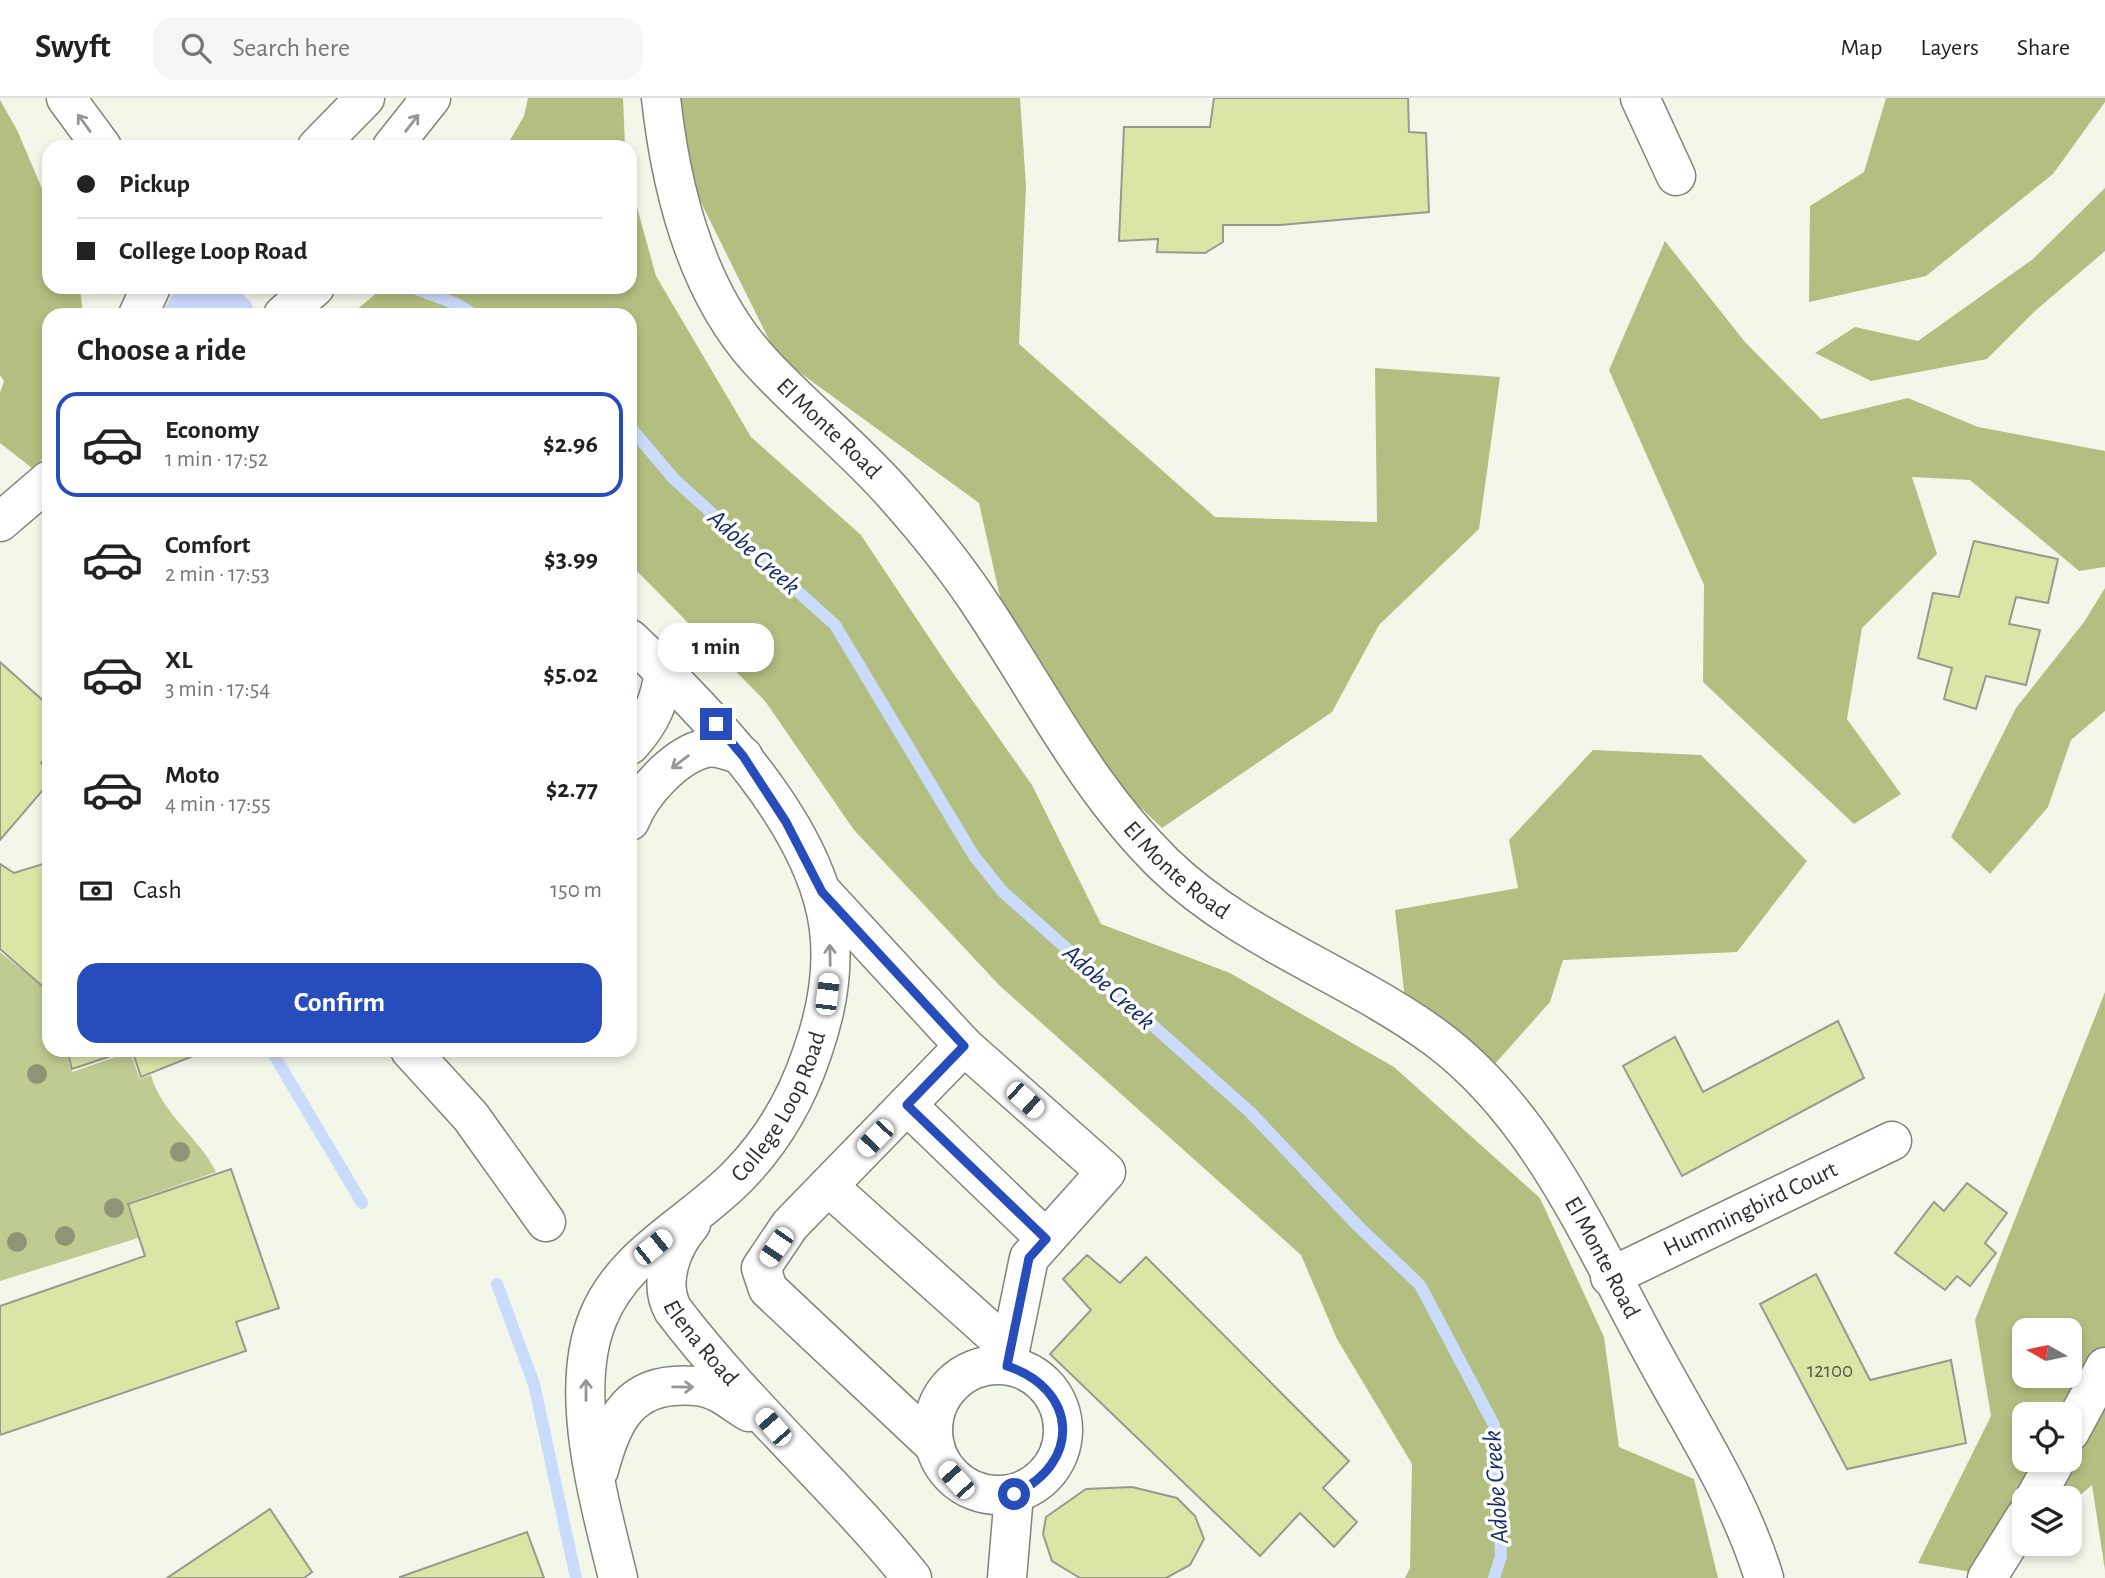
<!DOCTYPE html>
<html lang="en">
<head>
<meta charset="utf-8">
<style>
	:root { --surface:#fff; --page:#f6f6f6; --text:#222; --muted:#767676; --line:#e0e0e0; --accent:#274dbc }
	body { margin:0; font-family:"Alegreya Sans",sans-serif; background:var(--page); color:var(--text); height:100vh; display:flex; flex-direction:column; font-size:26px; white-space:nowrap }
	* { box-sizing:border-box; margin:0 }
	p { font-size:23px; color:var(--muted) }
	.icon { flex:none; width:38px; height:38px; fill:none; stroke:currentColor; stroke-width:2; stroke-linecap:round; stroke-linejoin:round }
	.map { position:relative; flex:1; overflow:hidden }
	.drawer { position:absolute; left:42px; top:210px; width:595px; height:749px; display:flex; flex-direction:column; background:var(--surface); border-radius:21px; box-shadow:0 4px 10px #0003 }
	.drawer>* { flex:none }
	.guide { position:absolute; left:42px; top:42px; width:595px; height:154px; border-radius:21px; box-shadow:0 4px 10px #0003; display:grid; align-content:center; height:154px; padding:0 35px; background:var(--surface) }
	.needle { width:46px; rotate:279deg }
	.buttons { position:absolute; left:2012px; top:1220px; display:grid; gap:14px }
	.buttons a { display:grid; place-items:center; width:70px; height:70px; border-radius:14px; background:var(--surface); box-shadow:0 4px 10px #0003; font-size:35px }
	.end { position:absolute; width:32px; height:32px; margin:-16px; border:9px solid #274dbc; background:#fff; box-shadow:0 0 0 4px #fff }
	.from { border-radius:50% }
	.bubble { position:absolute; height:49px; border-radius:21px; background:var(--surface); box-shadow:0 4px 10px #0003; font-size:23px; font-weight:600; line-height:49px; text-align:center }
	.car { position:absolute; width:21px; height:42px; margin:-21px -10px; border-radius:9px; box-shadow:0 0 5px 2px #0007; background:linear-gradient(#fff 24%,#345 0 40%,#fff 0 76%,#345 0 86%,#fff 0) }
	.guide b { display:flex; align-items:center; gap:24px; height:66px; font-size:26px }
	.guide b+b { border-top:2px solid var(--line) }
	.guide i { width:18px; height:18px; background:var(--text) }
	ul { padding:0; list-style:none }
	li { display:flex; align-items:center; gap:21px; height:105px; margin:0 14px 10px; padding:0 21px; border:4px solid transparent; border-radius:21px }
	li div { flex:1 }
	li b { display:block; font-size:26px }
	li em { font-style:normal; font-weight:600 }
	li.current { border-color:var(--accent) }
	li>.icon { width:63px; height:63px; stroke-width:1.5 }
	h2 { padding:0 35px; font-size:32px; line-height:84px }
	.pay { display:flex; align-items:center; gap:18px; height:77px; padding:0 35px; font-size:26px }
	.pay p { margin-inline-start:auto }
	.cta { display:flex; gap:14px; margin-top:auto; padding:14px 35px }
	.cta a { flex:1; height:80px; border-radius:21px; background:var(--accent); color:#fff; font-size:28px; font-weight:600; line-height:80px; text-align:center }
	header { display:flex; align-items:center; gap:42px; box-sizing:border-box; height:98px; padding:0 35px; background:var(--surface); border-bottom:2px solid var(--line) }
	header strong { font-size:33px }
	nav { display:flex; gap:38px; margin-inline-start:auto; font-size:24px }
	.search { width:490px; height:63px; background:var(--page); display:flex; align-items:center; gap:18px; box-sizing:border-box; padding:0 24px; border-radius:21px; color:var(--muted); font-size:26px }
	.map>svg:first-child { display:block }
	.green { fill:#becb91 }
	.forest { fill:#b3bf81; fill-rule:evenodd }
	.water { fill:#cbdbfd }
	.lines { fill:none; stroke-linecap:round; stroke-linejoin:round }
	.stream { stroke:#cbdbfd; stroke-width:12 }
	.building { fill:#d9e6a6; stroke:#979a8e; stroke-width:2 }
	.minor-casing { stroke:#818478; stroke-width:41 }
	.minor { stroke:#fff; stroke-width:38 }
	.tree { fill:#8e9575 }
	.oneway { stroke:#969694 }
	.route { stroke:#274dbc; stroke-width:9 }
	.labels { text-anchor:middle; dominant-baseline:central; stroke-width:7; stroke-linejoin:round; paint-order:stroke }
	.number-label { font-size:21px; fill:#585c48 }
	.street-label { font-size:24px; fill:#2d2e29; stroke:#fff }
	.water-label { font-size:26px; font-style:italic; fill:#142a6a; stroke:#fff }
</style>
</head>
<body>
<header>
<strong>Swyft</strong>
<div class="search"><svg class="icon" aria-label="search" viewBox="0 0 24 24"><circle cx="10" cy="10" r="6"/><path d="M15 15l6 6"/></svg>Search here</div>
<nav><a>Map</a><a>Layers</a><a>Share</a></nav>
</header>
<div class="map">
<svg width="2105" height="1480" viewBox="0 0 2105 1480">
	<rect width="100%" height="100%" fill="#f3f7e9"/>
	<!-- green -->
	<path class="green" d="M0,854L45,890L49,901V952H65L72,974L130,954L140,981L151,977C161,1015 199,1039 216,1074L127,1105L138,1140L0,1183Z"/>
	<!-- forest -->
	<g class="forest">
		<path d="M528,0H623L625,49H506L524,18Z"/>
		<path d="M677,0H1020L1026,88L1019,246L1215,419L1377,424L1375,270L1500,279L1479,431L1379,527L1332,614L1162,730L1022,597L979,405L777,258L679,60Z"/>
		<path d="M1886,0H2105V4L2053,76L1926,178L1809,204L1810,108L1864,74Z"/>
		<path d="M0,2L17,32L49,107V189H80L83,217H49V355L32,370L0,345V295L4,283L0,277Z"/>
		<path d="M630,84L656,178L751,339L861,437L944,562L1032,687L1101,826L1230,875L1394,969L1540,1100L1604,1239L1619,1349L1694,1381L1718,1480H1405L1410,1470L1412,1366L1337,1241L1301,1157L999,887L854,732L765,603L630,466V217H357L355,213L384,189H630Z"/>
		<path d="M2105,90V153L2035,213L1987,261L1871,283L1815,255L1855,229L1918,243L2033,161Z"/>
		<path d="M1665,143L1745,244L1821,321L1908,300L1978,329L2105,353V469L2079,473L1970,382L1912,379L1937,456L1862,530L1847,621L1901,696L1854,726L1703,584L1704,487L1609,272Z"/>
		<path d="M2105,490V613L2071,642L2048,709L1990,776L1951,739L2016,610L2084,524Z"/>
		<path d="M1593,652L1701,657L1807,763L1737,854L1563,862L1550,904L1493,968L1407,920L1395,812L1518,790L1509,742Z"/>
		<path d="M2105,894V1472L2092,1387L2070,1406V1400H2025L1989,1477L1918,1465L1991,1318L1975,1222ZM2025,1232H2070V1278H2025ZM2025,1316H2070V1362H2025Z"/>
	</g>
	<!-- water -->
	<path class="water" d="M183,189H234L250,203L257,217H161L173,196Z"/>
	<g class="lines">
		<!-- stream -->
		<g class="stream">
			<path d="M411,189L457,206L475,217"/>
			<path d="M630,329L674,381L835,527L974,758L1003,794L1250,1014L1358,1128L1420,1187L1494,1327L1501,1458L1494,1480"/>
			<path d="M271,952L362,1105"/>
			<path d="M497,1186L534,1286L576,1480"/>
		</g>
	</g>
	<!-- building -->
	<g class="building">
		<path d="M1214,0H1408L1409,34L1426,35L1429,114L1280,127H1223V144L1205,155L1157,154L1158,141L1119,143L1124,29H1210Z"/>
		<path d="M1974,443L2058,461L2048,505L2016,499L2009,526L2040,532L2026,587L1986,578L1976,611L1944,601L1952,570L1918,560L1933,495L1959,499Z"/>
		<path d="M0,564L49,608V655L41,665L49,673V685L0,742Z"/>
		<path d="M49,764V894L0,851V766L14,775Z"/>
		<path d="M1838,923L1864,980L1682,1078L1623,968L1675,939L1703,994Z"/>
		<path d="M67,952H129L72,971Z"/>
		<path d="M132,952H197L198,956L141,979Z"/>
		<path d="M231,1071L279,1210L236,1224L246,1253L0,1337V1208L145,1158L128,1106Z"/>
		<path d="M1967,1085L2007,1115L1985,1145L1996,1155L1970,1188L1957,1178L1945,1192L1895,1155L1934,1104L1944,1113Z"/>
		<path d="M1087,1157L1120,1185L1146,1159L1349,1363L1323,1390L1357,1424L1334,1449L1300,1415L1260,1458L1050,1256L1091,1212L1063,1181Z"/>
		<path d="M1816,1176L1870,1282L1951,1262L1966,1345L1847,1371L1760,1206Z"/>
		<path d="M1132,1389L1177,1400L1195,1418L1204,1441L1190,1467L1166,1480H1080L1052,1463L1043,1436L1046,1419L1086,1391Z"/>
		<path d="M270,1411L312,1474L304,1480H167Z"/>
		<path d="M527,1434L544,1480H400V1479Z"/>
	</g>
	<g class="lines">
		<defs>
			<g id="minor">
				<path d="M66,0L102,49"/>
				<path id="s1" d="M661,0C671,92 696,193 760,263C803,310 854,350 895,397C927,433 957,470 983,510C1041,597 1088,692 1164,766C1242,842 1349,876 1436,940C1541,1018 1593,1147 1655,1259C1694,1331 1740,1401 1764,1480"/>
				<path d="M1640,0L1676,78"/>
				<path d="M317,49L365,0"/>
				<path d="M392,49L431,0"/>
				<path d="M138,217L151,189"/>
				<path d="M283,217L315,189"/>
				<path d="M0,424L49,382"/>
				<path d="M630,647C651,624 660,603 664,573"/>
				<path d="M630,723C641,695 675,657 706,650C718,648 732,654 743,658"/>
				<path d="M822,794L964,948L1106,1074L1029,1160L1007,1267"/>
				<path d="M410,952L471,1019L546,1124"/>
				<path d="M907,1007L1046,1141"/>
				<path d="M828,1088L1009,1250"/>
				<path id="s2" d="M691,1126C671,1149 658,1185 673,1212C746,1308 837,1387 912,1480"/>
				<path id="s3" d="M1610,1179L1892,1043"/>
				<circle cx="998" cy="1332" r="65"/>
				<path d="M2070,1334L2105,1269"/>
				<path d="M935,1348L768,1191L761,1170L790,1127L964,948"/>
				<path d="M599,1372C610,1330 625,1291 674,1288C688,1287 705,1288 717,1294C728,1299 738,1308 749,1314"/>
				<path d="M2035,1400L2056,1362"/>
				<path id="s4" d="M618,1480C600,1405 567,1294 598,1220C624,1155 692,1126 739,1077C772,1043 797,1000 812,955C826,916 834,873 829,831C816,724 705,612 630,541"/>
				<path d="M1007,1480L1014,1396"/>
				<path d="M1987,1480L2025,1419"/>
			</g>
		</defs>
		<!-- minor casing -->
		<use href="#minor" class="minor-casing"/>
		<!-- minor -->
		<use href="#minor" class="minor"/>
	</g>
	<!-- trees -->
	<g class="tree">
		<circle cx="37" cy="976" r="10"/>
		<circle cx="180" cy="1054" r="10"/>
		<circle cx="114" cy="1110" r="10"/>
		<circle cx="65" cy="1138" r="10"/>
		<circle cx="17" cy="1144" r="10"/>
	</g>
	<!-- one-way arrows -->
	<defs><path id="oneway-shaft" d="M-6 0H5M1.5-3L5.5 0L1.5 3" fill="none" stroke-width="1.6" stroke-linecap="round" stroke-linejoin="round" transform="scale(1.75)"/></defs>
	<g class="oneway">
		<use href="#oneway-shaft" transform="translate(84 25) rotate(-126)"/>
		<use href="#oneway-shaft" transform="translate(412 25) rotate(-52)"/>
		<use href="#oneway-shaft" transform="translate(680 664) rotate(143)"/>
		<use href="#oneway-shaft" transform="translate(830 857) rotate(-91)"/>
		<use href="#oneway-shaft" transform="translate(683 1289) rotate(1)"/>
		<use href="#oneway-shaft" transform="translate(586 1292) rotate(-90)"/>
	</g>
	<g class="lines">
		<!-- route -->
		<path class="route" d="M716,626L743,658L786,724L822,794L964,948L907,1007L1046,1141L1029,1160L1007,1268C1078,1291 1082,1365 1014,1396"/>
	</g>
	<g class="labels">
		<!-- number labels -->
		<g class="number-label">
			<text x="1830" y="1272">12100</text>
		</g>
		<!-- street labels -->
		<g class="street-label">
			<text stroke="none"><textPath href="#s1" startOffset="382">El Monte Road</textPath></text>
			<text stroke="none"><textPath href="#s1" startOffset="947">El Monte Road</textPath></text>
			<text stroke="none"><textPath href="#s4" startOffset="548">College Loop Road</textPath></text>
			<text stroke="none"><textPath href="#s3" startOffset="156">Hummingbird Court</textPath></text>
			<text stroke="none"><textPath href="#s1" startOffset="1535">El Monte Road</textPath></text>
			<text stroke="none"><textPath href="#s2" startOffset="136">Elena Road</textPath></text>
		</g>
		<!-- water labels -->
		<g class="water-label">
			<text transform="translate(754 454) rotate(42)">Adobe Creek</text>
			<text transform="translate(1109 889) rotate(42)">Adobe Creek</text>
			<text transform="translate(1496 1389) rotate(-94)">Adobe Creek</text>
		</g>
	</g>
</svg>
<div class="buttons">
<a><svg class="needle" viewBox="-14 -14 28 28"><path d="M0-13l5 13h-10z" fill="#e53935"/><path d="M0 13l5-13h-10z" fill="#767676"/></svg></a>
<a><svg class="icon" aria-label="locate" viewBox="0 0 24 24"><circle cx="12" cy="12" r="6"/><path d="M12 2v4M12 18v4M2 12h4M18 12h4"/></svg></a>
<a><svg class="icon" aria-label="layers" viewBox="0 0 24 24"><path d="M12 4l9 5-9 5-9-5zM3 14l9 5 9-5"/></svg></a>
</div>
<i class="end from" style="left:1014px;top:1396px"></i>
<i class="end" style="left:716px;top:626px"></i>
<div class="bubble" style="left:658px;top:525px;width:116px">1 min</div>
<i class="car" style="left:827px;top:896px;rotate:7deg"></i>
<i class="car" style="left:1025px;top:1002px;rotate:132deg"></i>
<i class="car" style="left:875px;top:1040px;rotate:224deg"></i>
<i class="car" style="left:653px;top:1149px;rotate:51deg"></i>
<i class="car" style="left:776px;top:1149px;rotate:214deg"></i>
<i class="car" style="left:773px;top:1329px;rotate:319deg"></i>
<i class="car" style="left:956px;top:1382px;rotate:318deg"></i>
<div class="guide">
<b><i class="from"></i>Pickup</b>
<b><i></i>College Loop Road</b>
</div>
<section class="drawer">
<h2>Choose a ride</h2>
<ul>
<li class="current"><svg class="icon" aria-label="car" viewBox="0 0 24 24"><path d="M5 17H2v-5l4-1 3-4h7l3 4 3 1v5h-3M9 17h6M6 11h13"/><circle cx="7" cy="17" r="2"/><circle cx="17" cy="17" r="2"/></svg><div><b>Economy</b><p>1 min · 17:52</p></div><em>$2.96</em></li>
<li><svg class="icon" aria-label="car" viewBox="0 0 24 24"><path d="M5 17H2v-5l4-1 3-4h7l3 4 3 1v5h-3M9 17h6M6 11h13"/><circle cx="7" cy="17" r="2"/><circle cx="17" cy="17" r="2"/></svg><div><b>Comfort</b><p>2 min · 17:53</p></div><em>$3.99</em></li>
<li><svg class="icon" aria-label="car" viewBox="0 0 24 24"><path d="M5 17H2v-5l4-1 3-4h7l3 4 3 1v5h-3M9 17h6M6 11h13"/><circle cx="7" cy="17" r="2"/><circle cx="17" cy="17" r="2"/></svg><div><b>XL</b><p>3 min · 17:54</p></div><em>$5.02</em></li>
<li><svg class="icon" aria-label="car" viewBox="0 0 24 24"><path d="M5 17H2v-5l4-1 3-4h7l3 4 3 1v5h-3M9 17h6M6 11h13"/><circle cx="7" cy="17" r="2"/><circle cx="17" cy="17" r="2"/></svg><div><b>Moto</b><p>4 min · 17:55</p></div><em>$2.77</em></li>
</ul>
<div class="pay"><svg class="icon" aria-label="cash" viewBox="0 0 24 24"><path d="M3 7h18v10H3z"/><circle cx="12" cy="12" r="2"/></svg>Cash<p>150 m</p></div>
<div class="cta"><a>Confirm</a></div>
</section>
</div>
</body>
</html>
